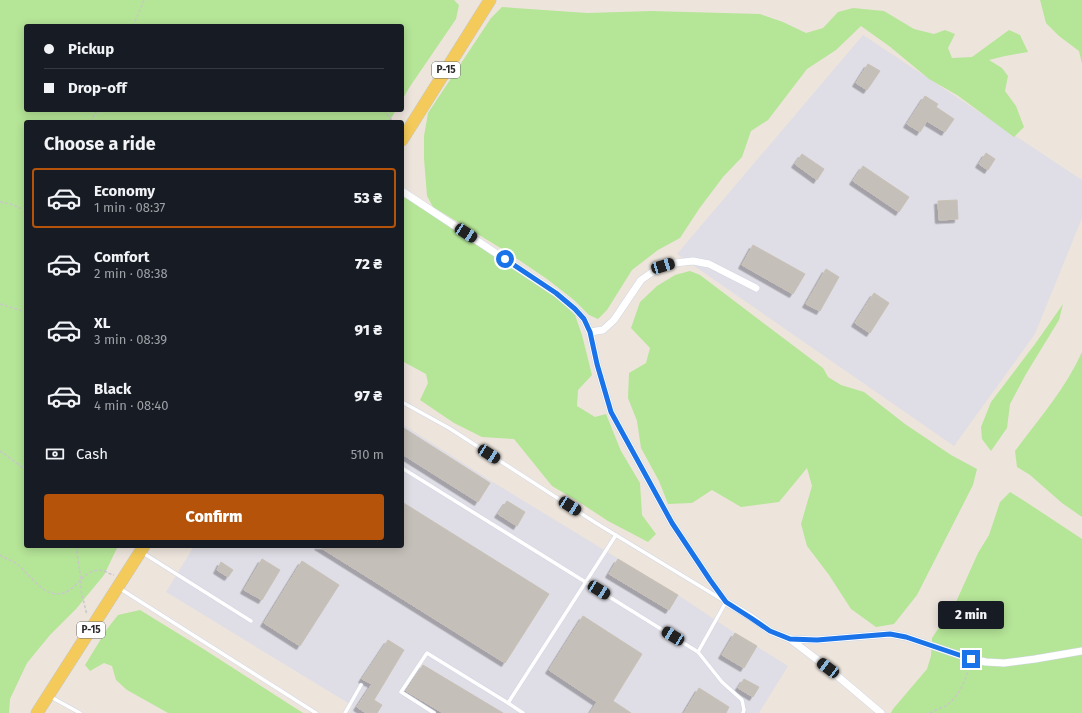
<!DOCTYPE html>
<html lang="en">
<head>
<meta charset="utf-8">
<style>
	:root { --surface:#171b24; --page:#242831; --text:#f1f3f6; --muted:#9ea1a6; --line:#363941; --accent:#b45309 }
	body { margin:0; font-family:"Fira Sans",sans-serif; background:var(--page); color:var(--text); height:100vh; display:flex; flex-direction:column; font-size:15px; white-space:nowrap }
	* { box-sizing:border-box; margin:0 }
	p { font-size:13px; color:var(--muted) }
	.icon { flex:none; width:22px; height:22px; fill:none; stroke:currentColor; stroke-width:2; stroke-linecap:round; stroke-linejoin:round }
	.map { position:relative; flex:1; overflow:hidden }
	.details { position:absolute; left:24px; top:120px; width:380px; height:428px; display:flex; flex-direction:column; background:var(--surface); border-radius:4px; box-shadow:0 2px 10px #0003 }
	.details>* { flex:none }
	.banner { position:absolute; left:24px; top:24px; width:380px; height:88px; border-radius:4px; box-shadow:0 2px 10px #0003; display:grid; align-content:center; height:88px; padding:0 20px; background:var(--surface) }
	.end { position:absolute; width:18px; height:18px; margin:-9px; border:5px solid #1a73e8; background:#fff; box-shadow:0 0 0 2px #fff }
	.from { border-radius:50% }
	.bubble { position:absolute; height:28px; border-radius:4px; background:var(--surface); box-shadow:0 2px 10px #0003; font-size:13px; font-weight:800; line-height:28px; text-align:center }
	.car { position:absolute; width:12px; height:24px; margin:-12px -6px; border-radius:5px; box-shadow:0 0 3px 1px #0007; background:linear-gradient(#222 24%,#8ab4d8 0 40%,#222 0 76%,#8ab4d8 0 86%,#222 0) }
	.banner b { display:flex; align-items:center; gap:14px; height:38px; font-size:15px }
	.banner b+b { border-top:1px solid var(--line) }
	.banner i { width:10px; height:10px; background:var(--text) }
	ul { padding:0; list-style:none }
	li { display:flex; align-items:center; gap:12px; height:60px; margin:0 8px 6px; padding:0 12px; border:2px solid transparent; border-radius:4px }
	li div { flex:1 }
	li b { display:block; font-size:15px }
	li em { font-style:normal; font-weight:800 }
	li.current { border-color:var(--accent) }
	li>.icon { width:36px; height:36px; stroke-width:1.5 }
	h2 { padding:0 20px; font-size:18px; line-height:48px }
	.pay { display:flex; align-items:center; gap:10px; height:44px; padding:0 20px; font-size:15px }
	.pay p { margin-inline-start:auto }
	.cta { display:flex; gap:8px; margin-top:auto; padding:8px 20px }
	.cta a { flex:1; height:46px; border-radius:4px; background:var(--accent); color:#fff; font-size:16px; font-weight:800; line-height:46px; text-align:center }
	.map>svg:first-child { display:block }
	.industrial { fill:#dfdde5 }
	.green { fill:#b5e597 }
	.building { fill:#c5bfb9; stroke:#c8c1b6; filter:url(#shadow) }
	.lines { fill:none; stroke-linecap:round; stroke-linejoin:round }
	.service-casing { stroke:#d2d6e4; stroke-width:4.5 }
	.minor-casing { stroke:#d2d6e4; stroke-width:8 }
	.primary-casing { stroke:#c8c8c8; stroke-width:13 }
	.path { stroke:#c8c8c8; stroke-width:1.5; stroke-dasharray:3 2; stroke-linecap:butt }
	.service { stroke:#fff; stroke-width:3.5 }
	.minor { stroke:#fff; stroke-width:7 }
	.primary { stroke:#f4ca5a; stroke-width:12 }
	.route { stroke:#1a73e8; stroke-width:5 }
	.labels { text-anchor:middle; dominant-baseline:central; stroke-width:3; stroke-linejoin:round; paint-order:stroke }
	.shield { fill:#fff; stroke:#6b6b6b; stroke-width:1 }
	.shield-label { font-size:10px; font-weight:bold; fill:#2b2b2b }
</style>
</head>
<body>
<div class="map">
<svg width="1082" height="713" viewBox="0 0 1082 713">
	<defs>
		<filter id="shadow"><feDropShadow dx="-3.5" dy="3.5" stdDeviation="0" flood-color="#0004"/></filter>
	</defs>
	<rect width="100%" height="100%" fill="#ede5dc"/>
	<!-- industrial -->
	<g class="industrial">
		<path d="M863,35L1082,180V218L1035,334L954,446L677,254Z"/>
		<path d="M402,424L491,481L678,595L735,633L788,666L759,713H349L353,706L166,592L194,546H402Z"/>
	</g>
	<!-- green -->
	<g class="green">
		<path d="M0,0H454L459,5L456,19L409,88L402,100V26H26V110H396L389,122H26V546H118L104,575L76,609L50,635L27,663L10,699L9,713H0Z"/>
		<path d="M1040,0H1082V64L1079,51L1059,36L1046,23Z"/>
		<path d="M502,7L587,13L651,11L760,14L783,22L806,33L823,28L838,12L853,8L884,11L914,29L934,34L945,30L955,34L948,48L952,58L972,57L1009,30L1020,35L1028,52L1005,56L989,60L1002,68L1008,76L1005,91L1016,106L1024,127L1014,137L957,95L929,79L889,46L861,26L836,50L807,69L768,120L751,131L742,157L723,177L699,209L680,238L658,250L632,270L607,310L598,319L589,315L574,300L547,279L507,252L433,207L427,196L424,159V136L428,113L491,18Z"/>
		<path d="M402,196L427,211L432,215L558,299L575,315L582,335L592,375L578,390L577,406L595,417L606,414L621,451L640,483L642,515L656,534L648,542L608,521L579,502L552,486L514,439L482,437L454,423L420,400L428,383L426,374L402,361Z"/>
		<path d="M690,271L700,275L823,368L828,377L841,385L864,392L905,424L951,455L977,469L973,485L917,595L894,624L876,627L851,609L829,575L807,546L801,524L812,486L807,468L779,502L741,507L712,490L692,503L668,504L659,481L641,448L637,421L628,398L629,373L646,363L650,348L631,328L640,302L657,286L675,275Z"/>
		<path d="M1063,304L1059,320L1026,374L1010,404L1007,428L991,451L982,439L981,427L991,402L1035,344Z"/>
		<path d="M1082,352V517L1062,503L1030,475L1017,467L1015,451C1039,419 1066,388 1082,352Z"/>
		<path d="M1010,492L1026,502L1082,539V713H891L893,709L927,669L931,656L932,638L956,602L978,553L989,535L1000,502Z"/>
		<path d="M140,610L205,650L303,713H168L127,690L116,680L112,666L104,663L90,671L85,665L107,629L118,615Z"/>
	</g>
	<!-- building -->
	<g class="building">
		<path d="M868,64L880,71L867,90L856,83Z"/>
		<path d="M925,96L938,104L936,107L954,119L945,132L927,121L920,132L907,124Z"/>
		<path d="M986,153L995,159L988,170L979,164Z"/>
		<path d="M802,154L824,169L817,180L795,164Z"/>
		<path d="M863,166L909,197L899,212L853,181Z"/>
		<path d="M957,200L958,219L939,220L938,201Z"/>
		<path d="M753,245L805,274L793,294L742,265Z"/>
		<path d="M826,269L839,277L820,311L806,304Z"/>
		<path d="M874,293L889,303L870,333L855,323Z"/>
		<path d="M402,427L490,483L478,502L402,454Z"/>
		<path d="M507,501L525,512L517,526L498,514Z"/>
		<path d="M402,502L549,594L505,663L318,546H402Z"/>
		<path d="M262,559L280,570L262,600L244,590Z"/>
		<path d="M618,559L678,595L669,610L609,574Z"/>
		<path d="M302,561L339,585L300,646L264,623Z"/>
		<path d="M221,562L233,570L228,577L217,570Z"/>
		<path d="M583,616L642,654L613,701L631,713H590L597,702L549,670Z"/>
		<path d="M735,633L757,646L744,668L722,655Z"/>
		<path d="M388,640L404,650L374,700L382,705L377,713H366L357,707L372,684L362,679Z"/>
		<path d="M423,665L503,713H443L406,691Z"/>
		<path d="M744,679L759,687L753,697L738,688Z"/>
		<path d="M699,688L729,707L726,713H684Z"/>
	</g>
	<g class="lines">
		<defs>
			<g id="service">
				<path d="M402,402L449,428L596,523L726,602L698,652"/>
				<path d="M402,468L698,652L722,682L742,700L744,710L743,713"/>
				<path d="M143,553L251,621"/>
				<path d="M119,588L316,713"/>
				<path d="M49,696L80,713"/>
				<path d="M508,703L523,713"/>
				<path d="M345,713L361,685"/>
				<path d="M434,713L401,692L427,653L508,703L616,535"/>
			</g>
			<g id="minor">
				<path d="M402,191L556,293L575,309L584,319L590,332L597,364L611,412L672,523L710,580L726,602L751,617L770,631L790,639L828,668L881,713"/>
				<path d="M590,332L603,330L614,320L641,280L651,273L663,266L675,263L693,261L709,264L756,288"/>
				<path d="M790,639L817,640L890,634L906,637L971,659L986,662L1004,663L1035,659L1082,651"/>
			</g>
			<g id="primary">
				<path d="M402,140L490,0"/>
				<path d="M37,713L144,546"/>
			</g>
		</defs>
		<!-- service casing -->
		<use href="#service" class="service-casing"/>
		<!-- minor casing -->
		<use href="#minor" class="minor-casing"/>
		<!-- primary casing -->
		<use href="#primary" class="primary-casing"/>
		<!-- path -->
		<g class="path">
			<path d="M133,26L144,0"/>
			<path d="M384,110L393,122"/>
			<path d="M91,122L97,110"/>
			<path d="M0,202L10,204L20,208L26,207"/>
			<path d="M0,304L26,312"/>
			<path d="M0,451L26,470"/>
			<path d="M76,546L81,580V591L87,615"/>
			<path d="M0,555C4,558 9,559 14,562C25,569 39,590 51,593C75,599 79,571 99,570C104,570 109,574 114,575"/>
			<path d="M930,713C935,710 942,708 947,705C959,696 966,680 969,667"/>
		</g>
		<!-- service -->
		<use href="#service" class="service"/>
		<!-- minor -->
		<use href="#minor" class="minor"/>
		<!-- primary -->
		<use href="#primary" class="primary"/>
	</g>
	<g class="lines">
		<!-- route -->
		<path class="route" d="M505,259L556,293L575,309L584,319L590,332L597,364L611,412L672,523L710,580L726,602L751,618L770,631L790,639L817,640L890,634L906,637L971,659"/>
	</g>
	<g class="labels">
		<!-- shield labels -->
		<g class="shield">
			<rect x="432" y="62" width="28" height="16" rx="3"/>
			<rect x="77" y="622" width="28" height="16" rx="3"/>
		</g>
		<g class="shield-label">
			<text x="446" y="70">Р-15</text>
			<text x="91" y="630">Р-15</text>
		</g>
	</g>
</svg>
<i class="end from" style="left:505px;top:259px"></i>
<i class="end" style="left:971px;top:659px"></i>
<div class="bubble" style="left:938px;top:601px;width:66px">2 min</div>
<i class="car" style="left:466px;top:233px;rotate:123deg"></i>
<i class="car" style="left:663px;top:266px;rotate:74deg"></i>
<i class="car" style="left:489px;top:454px;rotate:123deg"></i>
<i class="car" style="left:570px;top:506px;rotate:123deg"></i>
<i class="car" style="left:599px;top:590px;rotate:122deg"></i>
<i class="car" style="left:673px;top:636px;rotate:302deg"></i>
<i class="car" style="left:828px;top:668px;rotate:307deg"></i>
<div class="banner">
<b><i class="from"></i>Pickup</b>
<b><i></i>Drop-off</b>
</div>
<section class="details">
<h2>Choose a ride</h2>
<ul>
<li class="current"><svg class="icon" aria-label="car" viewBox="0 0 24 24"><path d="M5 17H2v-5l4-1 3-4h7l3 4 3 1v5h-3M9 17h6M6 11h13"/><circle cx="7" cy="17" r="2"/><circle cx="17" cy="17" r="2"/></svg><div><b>Economy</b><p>1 min · 08:37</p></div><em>53 ₴</em></li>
<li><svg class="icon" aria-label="car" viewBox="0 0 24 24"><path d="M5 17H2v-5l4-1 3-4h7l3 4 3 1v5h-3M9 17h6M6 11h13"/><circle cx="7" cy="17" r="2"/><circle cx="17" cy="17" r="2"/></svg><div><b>Comfort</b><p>2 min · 08:38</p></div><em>72 ₴</em></li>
<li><svg class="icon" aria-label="car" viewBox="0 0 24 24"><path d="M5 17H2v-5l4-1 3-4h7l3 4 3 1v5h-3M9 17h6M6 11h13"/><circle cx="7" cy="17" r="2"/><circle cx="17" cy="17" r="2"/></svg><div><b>XL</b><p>3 min · 08:39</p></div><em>91 ₴</em></li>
<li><svg class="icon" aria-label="car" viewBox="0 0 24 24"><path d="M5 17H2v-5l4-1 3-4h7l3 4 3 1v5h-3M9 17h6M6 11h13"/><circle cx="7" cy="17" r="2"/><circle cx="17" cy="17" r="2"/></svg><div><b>Black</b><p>4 min · 08:40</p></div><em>97 ₴</em></li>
</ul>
<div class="pay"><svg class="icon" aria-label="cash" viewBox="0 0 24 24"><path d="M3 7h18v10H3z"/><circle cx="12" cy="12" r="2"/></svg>Cash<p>510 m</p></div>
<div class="cta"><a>Confirm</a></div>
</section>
</div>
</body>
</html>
